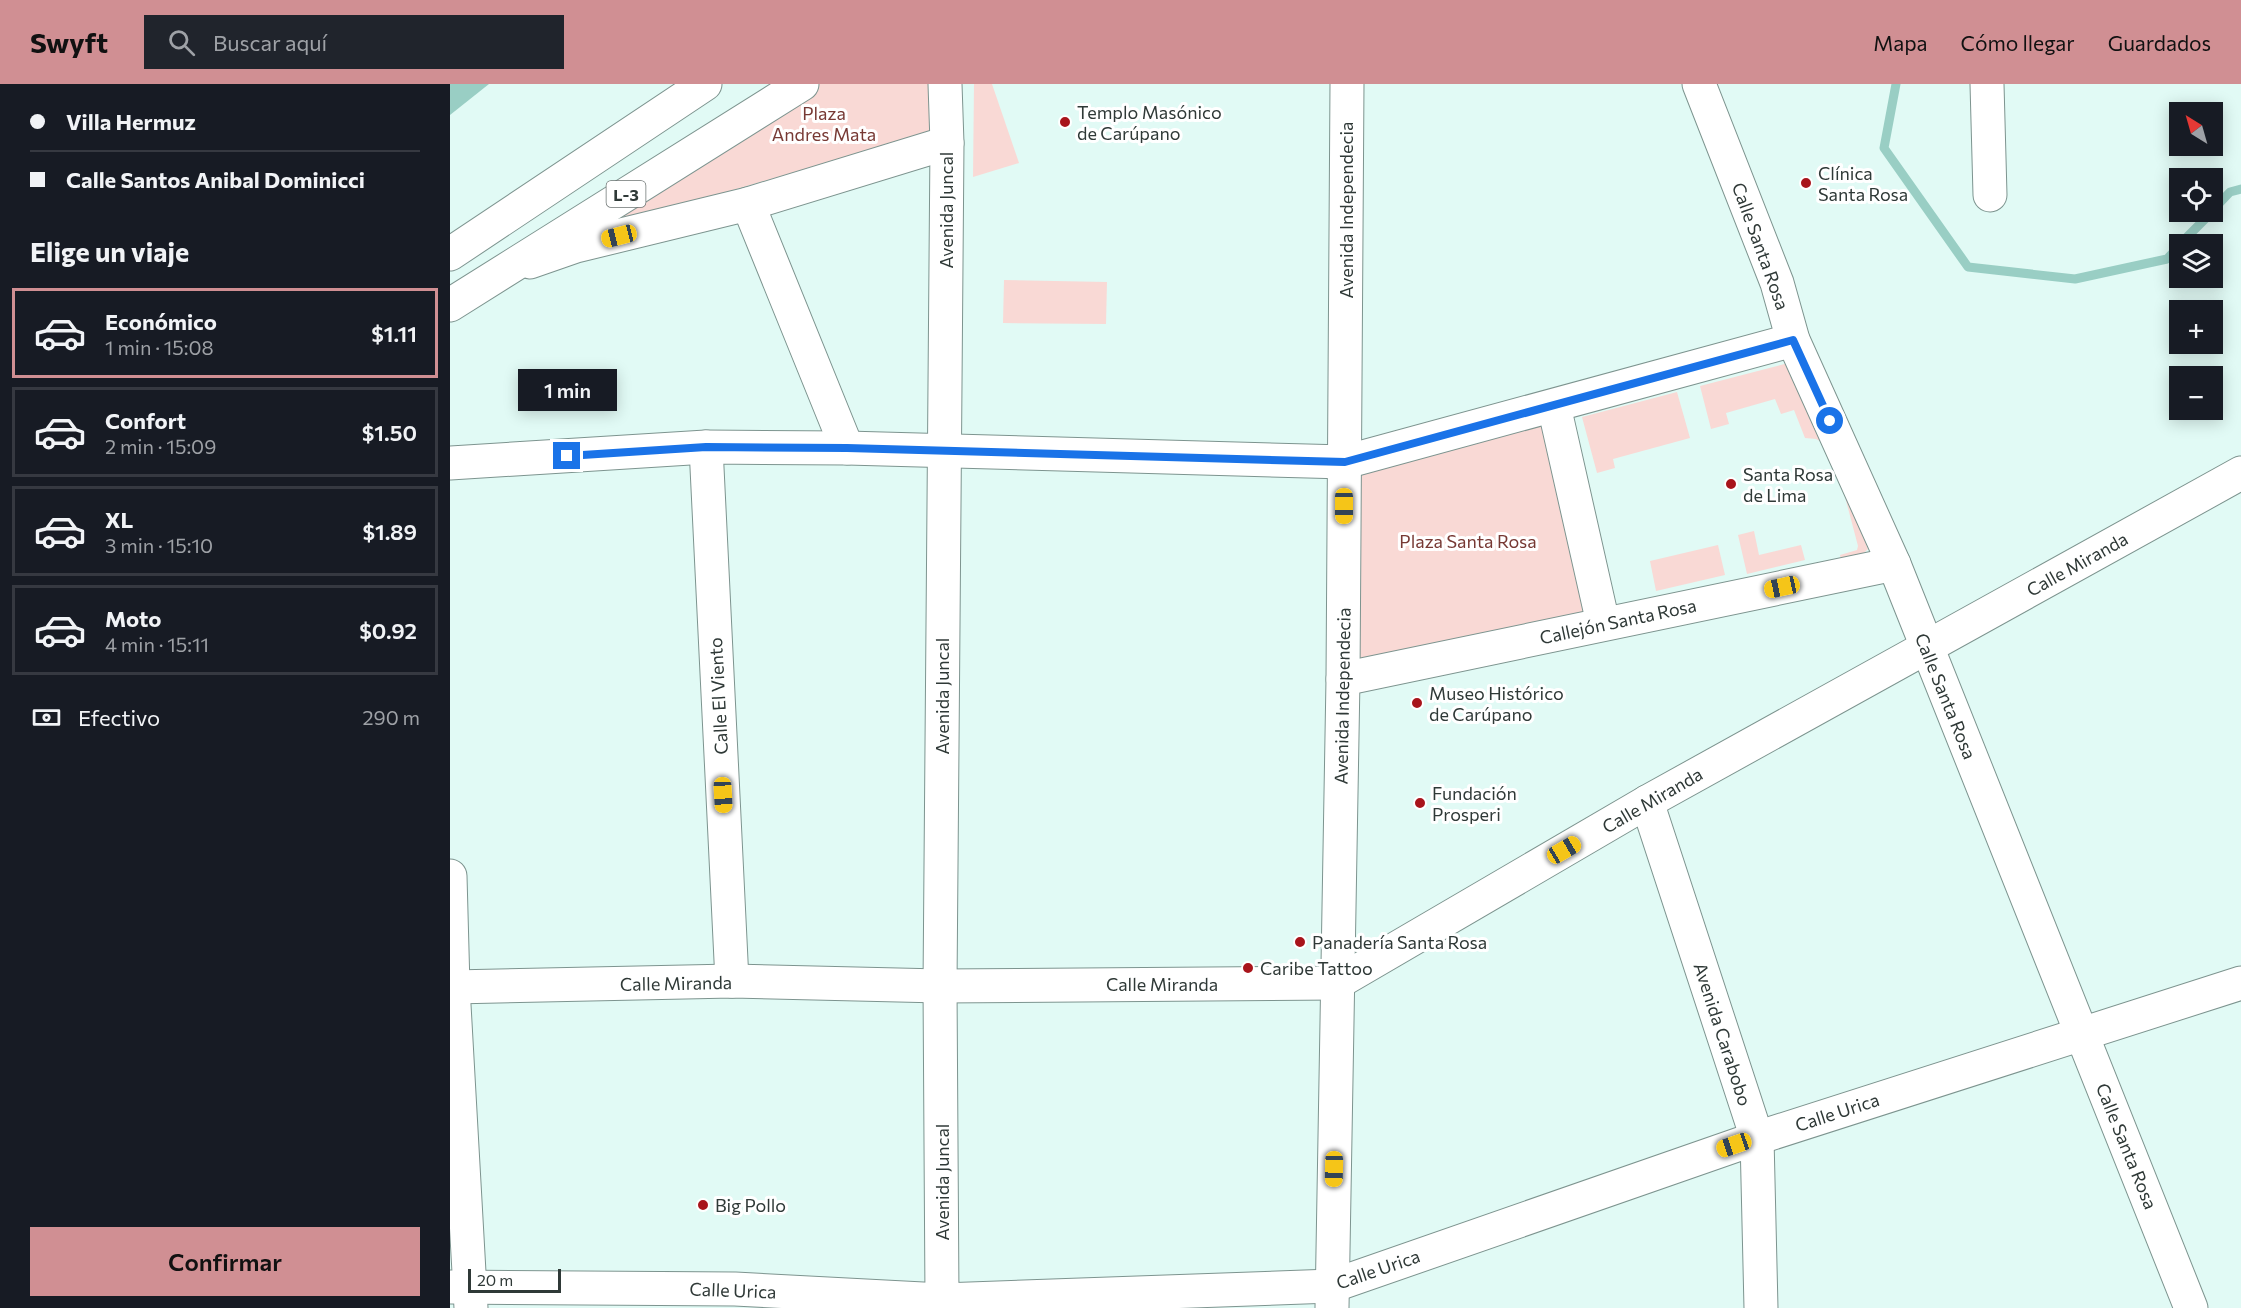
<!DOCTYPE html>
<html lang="es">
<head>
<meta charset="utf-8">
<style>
	:root { --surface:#171b24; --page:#20242c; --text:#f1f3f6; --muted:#9ea1a6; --line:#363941; --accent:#d08f93 }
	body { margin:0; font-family:Commissioner,sans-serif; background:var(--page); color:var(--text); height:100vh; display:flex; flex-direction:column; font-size:22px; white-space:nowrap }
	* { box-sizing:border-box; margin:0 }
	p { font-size:20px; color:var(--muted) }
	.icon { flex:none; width:33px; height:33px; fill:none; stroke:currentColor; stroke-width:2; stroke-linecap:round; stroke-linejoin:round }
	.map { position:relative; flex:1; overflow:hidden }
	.drawer { display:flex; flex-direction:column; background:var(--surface); width:450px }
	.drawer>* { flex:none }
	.top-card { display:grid; align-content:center; height:132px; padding:0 30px; background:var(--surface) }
	.needle { width:39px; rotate:323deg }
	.tools { position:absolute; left:1719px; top:18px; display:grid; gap:12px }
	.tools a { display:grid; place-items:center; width:54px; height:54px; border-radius:0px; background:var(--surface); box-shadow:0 3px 15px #0003; font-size:30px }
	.scale { position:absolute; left:18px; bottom:15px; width:93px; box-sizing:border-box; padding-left:6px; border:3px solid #2f3937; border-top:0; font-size:16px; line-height:21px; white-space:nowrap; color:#2f3937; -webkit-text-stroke:4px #fff; paint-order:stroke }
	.end { position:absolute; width:27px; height:27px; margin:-14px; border:8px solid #1a73e8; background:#fff; box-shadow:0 0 0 3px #fff }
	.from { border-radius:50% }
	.bubble { position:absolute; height:42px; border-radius:0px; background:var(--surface); box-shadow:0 3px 15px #0003; font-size:20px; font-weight:600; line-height:42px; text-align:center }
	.car { position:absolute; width:18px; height:36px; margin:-18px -9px; border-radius:8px; box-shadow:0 0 4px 2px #0007; background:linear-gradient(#f5c518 24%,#345 0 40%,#f5c518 0 76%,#345 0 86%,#f5c518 0) }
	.top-card b { display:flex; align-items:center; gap:21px; height:57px; font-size:22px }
	.top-card b+b { border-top:2px solid var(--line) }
	.top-card i { width:15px; height:15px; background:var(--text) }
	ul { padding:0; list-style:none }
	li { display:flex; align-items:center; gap:18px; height:90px; margin:0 12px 9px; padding:0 18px; border:3px solid var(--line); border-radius:0px }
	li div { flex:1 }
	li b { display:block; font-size:22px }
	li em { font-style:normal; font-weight:600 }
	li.active { border-color:var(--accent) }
	li>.icon { width:54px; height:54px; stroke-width:1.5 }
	h2 { padding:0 30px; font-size:27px; line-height:72px }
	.pay { display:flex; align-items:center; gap:15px; height:66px; padding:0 30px; font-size:22px }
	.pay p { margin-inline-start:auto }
	.button { display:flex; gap:12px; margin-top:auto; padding:12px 30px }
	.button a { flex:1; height:69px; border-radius:0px; background:var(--accent); color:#111; font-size:24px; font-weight:600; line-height:69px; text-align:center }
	header { display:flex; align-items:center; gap:36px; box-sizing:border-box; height:84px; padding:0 30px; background:var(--accent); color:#111 }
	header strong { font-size:28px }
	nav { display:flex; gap:33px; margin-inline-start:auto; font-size:21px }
	.search { width:420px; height:54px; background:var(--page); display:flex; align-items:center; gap:15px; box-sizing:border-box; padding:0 21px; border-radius:0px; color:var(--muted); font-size:22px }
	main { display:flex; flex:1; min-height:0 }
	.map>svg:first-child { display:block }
	.green { fill:#f9d9d5 }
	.water { fill:#99cec4 }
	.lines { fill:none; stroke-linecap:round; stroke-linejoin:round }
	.stream { stroke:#99cec4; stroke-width:9 }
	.minor-casing { stroke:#7d948f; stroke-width:35 }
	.major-casing { stroke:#7d948f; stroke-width:35 }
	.minor { stroke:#fff; stroke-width:33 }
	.major { stroke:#fff; stroke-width:33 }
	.route { stroke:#1a73e8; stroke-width:8 }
	.poi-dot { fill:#a8141b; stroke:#fff; stroke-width:2 }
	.labels { text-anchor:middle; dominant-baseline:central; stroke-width:6; stroke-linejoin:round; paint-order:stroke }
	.shield { fill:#fff; stroke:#6d7473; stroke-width:1.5 }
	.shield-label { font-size:16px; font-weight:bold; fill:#2f3937 }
	.poi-label { font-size:18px; fill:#2f3937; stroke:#fff; text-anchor:start }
	.park-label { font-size:18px; fill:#773934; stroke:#fff }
	.street-label { font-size:18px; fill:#2f3937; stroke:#fff }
</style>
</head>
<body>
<header>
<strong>Swyft</strong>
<div class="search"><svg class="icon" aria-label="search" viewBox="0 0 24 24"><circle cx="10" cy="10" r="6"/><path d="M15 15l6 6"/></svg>Buscar aquí</div>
<nav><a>Mapa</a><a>Cómo llegar</a><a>Guardados</a></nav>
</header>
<main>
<section class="drawer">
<div class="top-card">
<b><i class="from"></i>Villa Hermuz</b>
<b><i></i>Calle Santos Anibal Dominicci</b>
</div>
<h2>Elige un viaje</h2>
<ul>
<li class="active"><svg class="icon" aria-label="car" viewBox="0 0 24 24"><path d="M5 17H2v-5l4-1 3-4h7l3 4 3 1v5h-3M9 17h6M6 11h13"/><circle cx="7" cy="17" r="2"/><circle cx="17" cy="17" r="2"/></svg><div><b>Económico</b><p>1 min · 15:08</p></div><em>$1.11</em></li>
<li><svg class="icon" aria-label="car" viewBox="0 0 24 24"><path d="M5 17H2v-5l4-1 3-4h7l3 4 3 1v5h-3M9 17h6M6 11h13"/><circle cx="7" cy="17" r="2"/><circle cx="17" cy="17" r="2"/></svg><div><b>Confort</b><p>2 min · 15:09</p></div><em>$1.50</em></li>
<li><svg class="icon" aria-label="car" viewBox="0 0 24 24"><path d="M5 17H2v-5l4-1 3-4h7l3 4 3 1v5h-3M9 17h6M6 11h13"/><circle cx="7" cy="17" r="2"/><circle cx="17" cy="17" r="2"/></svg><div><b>XL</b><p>3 min · 15:10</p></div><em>$1.89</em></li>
<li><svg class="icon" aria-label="car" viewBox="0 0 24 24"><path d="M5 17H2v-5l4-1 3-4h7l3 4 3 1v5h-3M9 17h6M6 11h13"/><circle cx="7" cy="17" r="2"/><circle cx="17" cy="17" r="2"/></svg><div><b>Moto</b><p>4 min · 15:11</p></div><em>$0.92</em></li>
</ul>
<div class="pay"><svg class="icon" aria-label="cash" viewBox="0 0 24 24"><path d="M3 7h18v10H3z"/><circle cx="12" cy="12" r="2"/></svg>Efectivo<p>290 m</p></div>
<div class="button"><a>Confirmar</a></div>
</section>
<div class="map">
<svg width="1791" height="1224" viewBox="0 0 1791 1224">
	<rect width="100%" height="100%" fill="#e1faf5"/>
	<!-- green -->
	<g class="green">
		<path d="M362,0H483L489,46L119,154Z"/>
		<path d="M524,0H542L569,79L523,93Z"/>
		<path d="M554,196L657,198L656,240L553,239Z"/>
		<path d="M1342,278L1375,360L1366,355L1355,354L1344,326L1331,330L1325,315L1276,329L1279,340L1261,345L1250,302Z"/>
		<path d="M1227,308L1240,354L1163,375L1165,384L1147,389L1132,333Z"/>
		<path d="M1104,322L1153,539L893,595L895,378Z"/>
		<path d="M1389,390L1418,465L1414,469L1391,475L1390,471L1407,466L1408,462Z"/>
		<path d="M1304,447L1309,471L1351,461L1355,476L1297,490L1288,451Z"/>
		<path d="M1268,461L1275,491L1206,507L1200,477Z"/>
	</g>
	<!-- water -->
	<path class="water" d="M0,0H39L0,31Z"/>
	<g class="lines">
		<!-- stream -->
		<g class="stream">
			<path d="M1446,0L1434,64L1518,183L1625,195L1717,175L1730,161"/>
			<path d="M1762,127L1780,108L1791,105"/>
			<path d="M1730,160L1762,128"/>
		</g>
		<defs>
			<g id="minor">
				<path d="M1249,0L1327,199L1343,256L1444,480L1741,1224"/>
				<path d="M1537,0L1540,111"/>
				<path d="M298,120L397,364"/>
				<path d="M80,178L126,162L298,120L497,59"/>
				<path d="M1104,322L1153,539"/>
				<path d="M256,363L282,897"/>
				<path d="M0,379L256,363L397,364L895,378L1343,256"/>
				<path d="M893,595L1444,480"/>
				<path d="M1197,718L1307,1054L1311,1224"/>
				<path d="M0,792L3,903L21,1224"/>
				<path d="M3,903L282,897L490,902L887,899L1197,718L1791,389"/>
				<path d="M0,1203L285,1205L492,1216V1224"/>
				<path d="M882,1224L893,595L897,0"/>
			</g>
			<g id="major">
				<path d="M495,0L497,59L490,902L492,1216L882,1202L1307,1054L1791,899"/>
				<path d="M0,170L255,0"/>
				<path d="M0,221L352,0"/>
			</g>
		</defs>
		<!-- minor casing -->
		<use href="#minor" class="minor-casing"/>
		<!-- major casing -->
		<use href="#major" class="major-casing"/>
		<!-- minor -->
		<use href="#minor" class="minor"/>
		<!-- major -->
		<use href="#major" class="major"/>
	</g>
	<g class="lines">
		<!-- route -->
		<path class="route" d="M117,372L256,363L397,364L895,378L1343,256L1380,337"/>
	</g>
	<!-- markers -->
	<g class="poi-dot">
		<circle cx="615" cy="38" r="6"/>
		<circle cx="1356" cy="99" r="6"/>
		<circle cx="1281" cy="400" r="6"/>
		<circle cx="967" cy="619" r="6"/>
		<circle cx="970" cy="719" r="6"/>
		<circle cx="850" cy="858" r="6"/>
		<circle cx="798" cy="884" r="6"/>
		<circle cx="253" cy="1121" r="6"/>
	</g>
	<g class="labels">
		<!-- shield labels -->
		<rect class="shield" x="156.5" y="97" width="39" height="26" rx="4.5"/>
		<g class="shield-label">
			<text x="176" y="110">L-3</text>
		</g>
		<!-- poi labels -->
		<g class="poi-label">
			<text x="627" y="28">Templo Masónico<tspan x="627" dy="21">de Carúpano</tspan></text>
			<text x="1368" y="89">Clínica<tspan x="1368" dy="21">Santa Rosa</tspan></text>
			<text x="1293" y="390">Santa Rosa<tspan x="1293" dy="21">de Lima</tspan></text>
			<text x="979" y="609">Museo Histórico<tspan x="979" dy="21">de Carúpano</tspan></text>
			<text x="982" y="709">Fundación<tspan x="982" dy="21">Prosperi</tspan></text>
			<text x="862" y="858">Panadería Santa Rosa</text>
			<text x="810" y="884">Caribe Tattoo</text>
			<text x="265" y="1121">Big Pollo</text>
		</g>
		<!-- park labels -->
		<g class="park-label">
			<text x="374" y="29">Plaza<tspan x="374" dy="21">Andres Mata</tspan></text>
			<text x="1018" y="457">Plaza Santa Rosa</text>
		</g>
		<!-- street labels -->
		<g class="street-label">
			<text transform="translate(496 126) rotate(-90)">Avenida Juncal</text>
			<text transform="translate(896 126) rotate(-90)">Avenida Independecia</text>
			<text transform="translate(1311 162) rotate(70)">Calle Santa Rosa</text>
			<text transform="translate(1627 480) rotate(-29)">Calle Miranda</text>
			<text transform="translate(1168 537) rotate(-12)">Callejón Santa Rosa</text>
			<text transform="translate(268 612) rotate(-93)">Calle El Viento</text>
			<text transform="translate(492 612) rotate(-90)">Avenida Juncal</text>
			<text transform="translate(892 612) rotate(-89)">Avenida Independecia</text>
			<text transform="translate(1496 612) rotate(68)">Calle Santa Rosa</text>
			<text transform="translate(1202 716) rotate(-30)">Calle Miranda</text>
			<text transform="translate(226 899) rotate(-1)">Calle Miranda</text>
			<text x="712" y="900">Calle Miranda</text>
			<text transform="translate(1273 950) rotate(72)">Avenida Carabobo</text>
			<text transform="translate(1387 1028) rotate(-18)">Calle Urica</text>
			<text transform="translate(1677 1062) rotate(68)">Calle Santa Rosa</text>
			<text transform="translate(492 1098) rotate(-90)">Avenida Juncal</text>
			<text transform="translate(928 1185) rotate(-19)">Calle Urica</text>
			<text transform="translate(283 1206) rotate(2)">Calle Urica</text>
		</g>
	</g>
</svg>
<div class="tools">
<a><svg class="needle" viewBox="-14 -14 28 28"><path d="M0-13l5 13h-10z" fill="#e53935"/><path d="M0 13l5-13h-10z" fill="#9ea1a6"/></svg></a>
<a><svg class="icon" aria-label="locate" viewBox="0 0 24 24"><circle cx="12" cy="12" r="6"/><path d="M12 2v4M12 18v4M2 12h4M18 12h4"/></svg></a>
<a><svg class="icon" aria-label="layers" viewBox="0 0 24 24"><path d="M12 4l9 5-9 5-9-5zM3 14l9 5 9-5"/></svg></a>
<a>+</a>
<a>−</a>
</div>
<div class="scale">20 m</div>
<i class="end from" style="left:1380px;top:337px"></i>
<i class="end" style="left:117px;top:372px"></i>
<div class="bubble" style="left:68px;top:285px;width:99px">1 min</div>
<i class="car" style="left:169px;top:152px;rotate:256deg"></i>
<i class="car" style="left:894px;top:422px;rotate:180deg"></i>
<i class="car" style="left:1332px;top:503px;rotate:258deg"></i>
<i class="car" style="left:273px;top:711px;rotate:177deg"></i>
<i class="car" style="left:1114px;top:766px;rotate:60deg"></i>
<i class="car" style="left:1284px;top:1061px;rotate:251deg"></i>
<i class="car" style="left:884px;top:1085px;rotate:181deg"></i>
</div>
</main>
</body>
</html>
